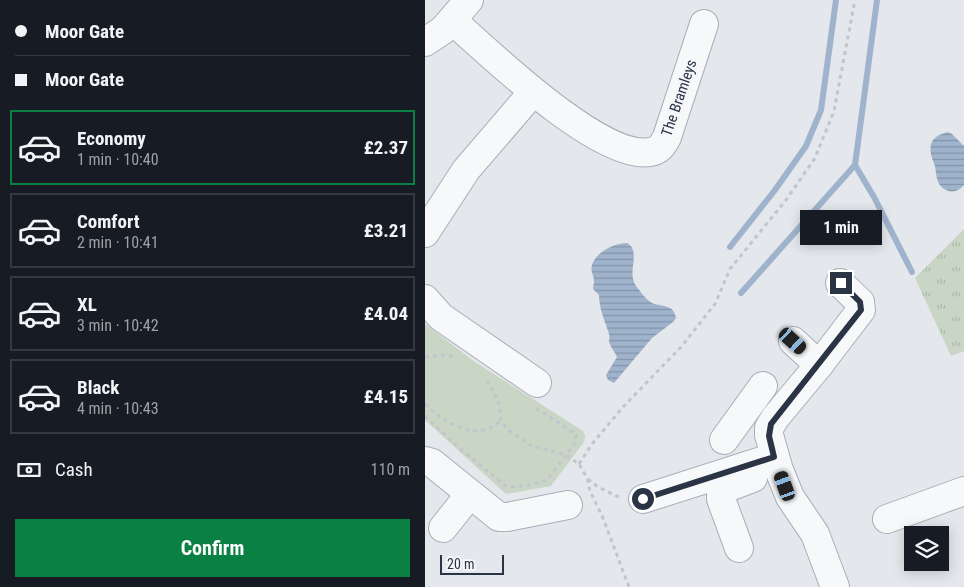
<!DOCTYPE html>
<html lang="en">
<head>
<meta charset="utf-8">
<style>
	:root { --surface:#171b24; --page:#20242c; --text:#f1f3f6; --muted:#9ea1a6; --line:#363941; --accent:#0b8043 }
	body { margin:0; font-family:"Roboto Condensed",sans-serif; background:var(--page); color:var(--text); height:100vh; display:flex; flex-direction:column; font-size:19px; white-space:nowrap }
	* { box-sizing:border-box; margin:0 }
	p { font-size:16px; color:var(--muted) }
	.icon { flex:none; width:28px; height:28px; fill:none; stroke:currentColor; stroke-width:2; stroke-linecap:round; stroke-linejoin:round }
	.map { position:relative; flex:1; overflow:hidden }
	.drawer { display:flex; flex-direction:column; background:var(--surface); width:425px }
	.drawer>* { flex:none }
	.banner { display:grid; align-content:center; height:110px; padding:0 15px; background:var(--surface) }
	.buttons { position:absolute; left:479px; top:526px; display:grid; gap:10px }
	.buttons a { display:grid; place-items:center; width:45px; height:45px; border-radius:0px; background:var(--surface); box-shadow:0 2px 12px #0003; font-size:25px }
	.scale { position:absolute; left:15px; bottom:12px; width:64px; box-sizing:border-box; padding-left:5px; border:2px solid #2b3445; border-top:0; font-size:14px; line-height:18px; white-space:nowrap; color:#2b3445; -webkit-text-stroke:4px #f4f6f9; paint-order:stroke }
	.end { position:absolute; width:22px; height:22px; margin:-11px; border:6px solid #2b3445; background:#fff; box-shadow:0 0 0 2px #fff }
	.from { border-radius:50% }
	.bubble { position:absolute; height:35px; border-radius:0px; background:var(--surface); box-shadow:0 2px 12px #0003; font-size:16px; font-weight:700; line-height:35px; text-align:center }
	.car { position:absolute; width:15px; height:30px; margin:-15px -8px; border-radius:6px; box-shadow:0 0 4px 1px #0007; background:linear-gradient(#222 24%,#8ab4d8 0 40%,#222 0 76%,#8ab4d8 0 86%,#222 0) }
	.banner b { display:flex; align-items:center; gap:18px; height:48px; font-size:19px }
	.banner b+b { border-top:1px solid var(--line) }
	.banner i { width:12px; height:12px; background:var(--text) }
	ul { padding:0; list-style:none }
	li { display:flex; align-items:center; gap:15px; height:75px; margin:0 10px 8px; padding:0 5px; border:2px solid var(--line); border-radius:0px }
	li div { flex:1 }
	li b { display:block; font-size:19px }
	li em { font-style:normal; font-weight:700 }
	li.current { border-color:var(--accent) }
	li>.icon { width:45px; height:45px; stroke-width:1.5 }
	.pay { display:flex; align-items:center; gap:12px; height:55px; padding:0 15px; font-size:19px }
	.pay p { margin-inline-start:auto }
	.primary-button { display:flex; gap:10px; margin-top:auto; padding:10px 15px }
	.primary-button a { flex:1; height:58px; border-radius:0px; background:var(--accent); color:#fff; font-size:20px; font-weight:700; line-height:58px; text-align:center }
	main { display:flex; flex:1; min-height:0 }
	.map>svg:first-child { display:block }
	.grass { fill:url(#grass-tufts) }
	.green { fill:#c9d6c5 }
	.water { fill:url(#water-rules) }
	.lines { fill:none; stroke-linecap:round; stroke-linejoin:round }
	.stream { stroke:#9fb4cc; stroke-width:6 }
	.minor-casing { stroke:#a9aeb7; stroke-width:30 }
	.path { stroke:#c2c5cb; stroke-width:3; stroke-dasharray:4 4; stroke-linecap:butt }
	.minor { stroke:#f7f8fa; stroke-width:28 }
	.route { stroke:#2b3445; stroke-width:6 }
	.labels { text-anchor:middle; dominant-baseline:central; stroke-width:4.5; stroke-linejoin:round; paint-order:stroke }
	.street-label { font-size:15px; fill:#2b3445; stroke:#f4f6f9 }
</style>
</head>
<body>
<main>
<section class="drawer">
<div class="banner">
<b><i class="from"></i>Moor Gate</b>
<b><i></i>Moor Gate</b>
</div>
<ul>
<li class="current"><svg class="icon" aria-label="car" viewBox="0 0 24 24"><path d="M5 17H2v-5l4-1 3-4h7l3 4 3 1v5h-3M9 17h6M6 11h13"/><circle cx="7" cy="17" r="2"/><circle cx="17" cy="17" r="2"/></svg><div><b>Economy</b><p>1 min · 10:40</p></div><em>£2.37</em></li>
<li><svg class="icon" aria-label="car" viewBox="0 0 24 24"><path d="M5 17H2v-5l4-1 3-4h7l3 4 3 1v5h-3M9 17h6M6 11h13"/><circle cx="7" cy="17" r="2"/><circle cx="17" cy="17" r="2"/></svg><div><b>Comfort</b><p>2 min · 10:41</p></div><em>£3.21</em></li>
<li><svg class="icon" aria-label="car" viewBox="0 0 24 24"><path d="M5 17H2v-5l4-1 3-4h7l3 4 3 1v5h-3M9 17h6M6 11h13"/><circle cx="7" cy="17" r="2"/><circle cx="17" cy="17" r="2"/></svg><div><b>XL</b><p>3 min · 10:42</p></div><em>£4.04</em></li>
<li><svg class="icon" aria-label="car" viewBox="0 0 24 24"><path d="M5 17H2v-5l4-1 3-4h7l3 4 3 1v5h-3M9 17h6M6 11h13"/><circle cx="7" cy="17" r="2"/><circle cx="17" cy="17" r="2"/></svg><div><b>Black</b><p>4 min · 10:43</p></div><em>£4.15</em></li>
</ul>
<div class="pay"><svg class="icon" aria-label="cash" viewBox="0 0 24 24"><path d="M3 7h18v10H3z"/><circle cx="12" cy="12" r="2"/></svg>Cash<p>110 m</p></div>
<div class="primary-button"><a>Confirm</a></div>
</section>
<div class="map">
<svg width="539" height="587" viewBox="0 0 539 587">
	<defs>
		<pattern id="grass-tufts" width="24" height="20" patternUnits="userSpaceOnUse" patternTransform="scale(1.25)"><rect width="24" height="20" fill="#c9d6c5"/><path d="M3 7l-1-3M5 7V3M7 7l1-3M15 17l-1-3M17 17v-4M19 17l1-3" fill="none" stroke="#adb8ab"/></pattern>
		<pattern id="water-rules" width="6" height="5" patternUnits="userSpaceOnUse" patternTransform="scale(1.25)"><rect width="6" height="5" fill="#9fb4cc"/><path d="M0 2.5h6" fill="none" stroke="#8293a7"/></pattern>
	</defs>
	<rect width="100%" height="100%" fill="#e4e7ec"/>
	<!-- grass -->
	<path class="grass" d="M539,229V351L526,356L490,278Z"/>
	<!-- green -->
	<path class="green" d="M0,324L50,362L158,431L160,436L159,442L126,486L81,494L0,420Z"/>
	<!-- water -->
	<g class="water">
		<path d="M523,132L527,134L539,146V185C531,195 519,193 513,182C511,177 511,171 510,166C503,149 502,137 523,132Z"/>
		<path d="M202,243C217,251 201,272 211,286C215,291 221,300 227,303C237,307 249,304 251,318L248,322L227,338L189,383L183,380L181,375L192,357C190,352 186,348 184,342C184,340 185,337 184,334C180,321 174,309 174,295L168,289C168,286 169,284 169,281C169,275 165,272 167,265C171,252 189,243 202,243Z"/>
	</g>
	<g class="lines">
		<!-- stream -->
		<g class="stream">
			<path d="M430,165L449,197L487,272"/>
			<path d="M305,247L350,190L381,146L396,110L411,0"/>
			<path d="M316,293L430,165L452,0"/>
		</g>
		<defs>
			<g id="minor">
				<path d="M27,20C64,53 176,161 225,152C234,151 238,145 242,137L279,24"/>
				<path d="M0,42L18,30L44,0"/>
				<path d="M0,233L41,170L108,92"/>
				<path d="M0,299L16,317L112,383"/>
				<path d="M368,341L394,365"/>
				<path d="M299,440L338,386"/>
				<path d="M0,461L7,463L74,517H82L143,505"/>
				<path d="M218,499L349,457"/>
				<path d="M462,519L539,491"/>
				<path d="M18,528L45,494"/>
				<path d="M314,548L296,499V493L304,487L328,478"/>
				<path d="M410,587L390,534L365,497L354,470L344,435V428L350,418L394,365L436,310L435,302L415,283"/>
			</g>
		</defs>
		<!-- minor casing -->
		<use href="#minor" class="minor-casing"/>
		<!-- path -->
		<g class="path">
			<path d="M0,357L16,355L28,356"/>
			<path d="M62,380L73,400L76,420L82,429L107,446L141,455L154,464L162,478L165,491L178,518L204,587"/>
			<path d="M0,404C20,423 52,444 76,420"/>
			<path d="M0,416L33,447L81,486L86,487L106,485L122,480L151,442V435L148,432L109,407"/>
			<path d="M154,464L167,444L198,407L256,347L290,304L305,269L361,200L390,158L409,111L430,0"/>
			<path d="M163,479L173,487L196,498"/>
		</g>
		<!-- minor -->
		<use href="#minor" class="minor"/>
	</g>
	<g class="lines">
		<!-- route -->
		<path class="route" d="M218,499L349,457L344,436L346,424L436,310L435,302L416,283"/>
	</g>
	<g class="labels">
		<!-- street labels -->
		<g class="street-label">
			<text transform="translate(254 98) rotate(-71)">The Bramleys</text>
		</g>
	</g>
</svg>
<div class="buttons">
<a><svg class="icon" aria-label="layers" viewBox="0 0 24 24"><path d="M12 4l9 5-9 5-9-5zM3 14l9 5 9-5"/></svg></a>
</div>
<div class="scale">20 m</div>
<i class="end from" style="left:218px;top:499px"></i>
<i class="end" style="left:416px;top:283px"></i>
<div class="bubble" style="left:375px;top:210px;width:82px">1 min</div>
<i class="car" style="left:368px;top:341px;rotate:132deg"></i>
<i class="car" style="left:360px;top:486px;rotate:340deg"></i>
</div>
</main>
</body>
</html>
